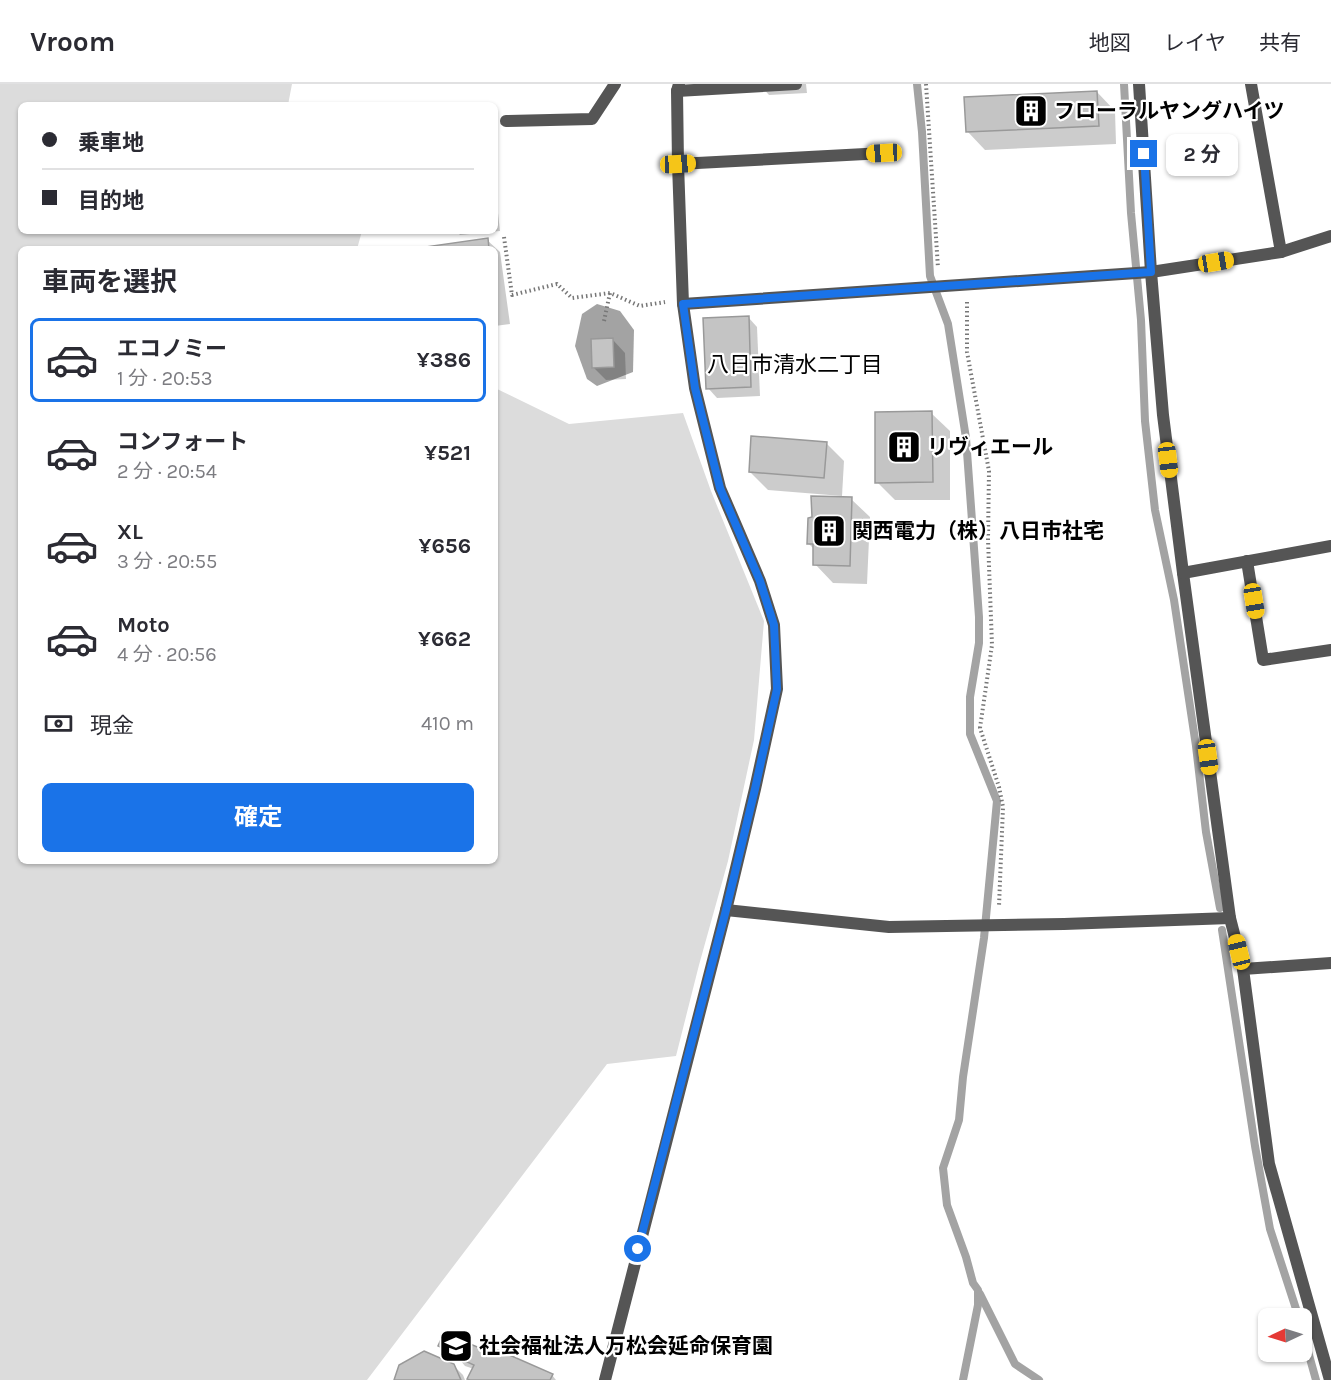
<!DOCTYPE html>
<html lang="ja">
<head>
<meta charset="utf-8">
<style>
	:root { --surface:#fff; --page:#f2f2f3; --text:#2b2b33; --muted:#7c7c81; --line:#e1e1e2; --accent:#1a73e8 }
	body { margin:0; font-family:Karla,"Noto Sans JP",sans-serif; background:var(--page); color:var(--text); height:100vh; display:flex; flex-direction:column; font-size:22px; white-space:nowrap }
	* { box-sizing:border-box; margin:0 }
	p { font-size:20px; color:var(--muted) }
	.icon { flex:none; width:33px; height:33px; fill:none; stroke:currentColor; stroke-width:2; stroke-linecap:round; stroke-linejoin:round }
	.map { position:relative; flex:1; overflow:hidden }
	.details { position:absolute; left:18px; top:162px; width:480px; height:618px; display:flex; flex-direction:column; background:var(--surface); border-radius:9px; box-shadow:0 2px 4px #0004 }
	.details>* { flex:none }
	.hud { position:absolute; left:18px; top:18px; width:480px; height:132px; border-radius:9px; box-shadow:0 2px 4px #0004; display:grid; align-content:center; height:132px; padding:0 24px; background:var(--surface) }
	.needle { width:39px; rotate:266deg }
	.buttons { position:absolute; left:1258px; top:1224px; display:grid; gap:12px }
	.buttons a { display:grid; place-items:center; width:54px; height:54px; border-radius:9px; background:var(--surface); box-shadow:0 2px 4px #0004; font-size:30px }
	.end { position:absolute; width:27px; height:27px; margin:-14px; border:8px solid #1a73e8; background:#fff; box-shadow:0 0 0 3px #fff }
	.from { border-radius:50% }
	.bubble { position:absolute; height:42px; border-radius:9px; background:var(--surface); box-shadow:0 2px 4px #0004; font-size:20px; font-weight:700; line-height:42px; text-align:center }
	.car { position:absolute; width:18px; height:36px; margin:-18px -9px; border-radius:8px; box-shadow:0 0 4px 2px #0007; background:linear-gradient(#f5c518 24%,#345 0 40%,#f5c518 0 76%,#345 0 86%,#f5c518 0) }
	.hud b { display:flex; align-items:center; gap:21px; height:57px; font-size:22px }
	.hud b+b { border-top:2px solid var(--line) }
	.hud i { width:15px; height:15px; background:var(--text) }
	ul { padding:0; list-style:none }
	li { display:flex; align-items:center; gap:18px; height:84px; margin:0 12px 9px; padding:0 12px; border:3px solid transparent; border-radius:9px }
	li div { flex:1 }
	li b { display:block; font-size:22px }
	li em { font-style:normal; font-weight:700 }
	li.current { border-color:var(--accent) }
	li>.icon { width:54px; height:54px; stroke-width:1.5 }
	h2 { padding:0 24px; font-size:27px; line-height:72px }
	.pay { display:flex; align-items:center; gap:15px; height:66px; padding:0 24px; font-size:22px }
	.pay p { margin-inline-start:auto }
	.action { display:flex; gap:12px; margin-top:auto; padding:12px 24px }
	.action a { flex:1; height:69px; border-radius:9px; background:var(--accent); color:#fff; font-size:24px; font-weight:700; line-height:69px; text-align:center }
	header { display:flex; align-items:center; gap:36px; box-sizing:border-box; height:84px; padding:0 30px; background:var(--surface); border-bottom:2px solid var(--line) }
	header strong { font-size:28px }
	nav { display:flex; gap:33px; margin-inline-start:auto; font-size:21px }
	.map>svg:first-child { display:block }
	.green { fill:#dcdcdc }
	.water { fill:#a3a3a3 }
	.shadow { fill:#0003 }
	.lines { fill:none; stroke-linecap:round; stroke-linejoin:round }
	.stream { stroke:#a3a3a3; stroke-width:8 }
	.building { fill:#c4c4c4; stroke:#999; stroke-width:1.5 }
	.path { stroke:#777; stroke-width:4; stroke-dasharray:1.5 3; stroke-linecap:butt }
	.lane { stroke:#555; stroke-width:12 }
	.street { stroke:#555; stroke-width:12 }
	.route { stroke:#1a73e8; stroke-width:8 }
	.labels { text-anchor:middle; dominant-baseline:central; stroke-width:4.5; stroke-linejoin:round; paint-order:stroke }
	.poi-label { font-size:21px; font-weight:bold; fill:#000; stroke:#fff; text-anchor:start }
	.neighbourhood-label { font-size:22px; fill:#000; stroke:#fff }
</style>
</head>
<body>
<header>
<strong>Vroom</strong>
<nav><a>地図</a><a>レイヤ</a><a>共有</a></nav>
</header>
<div class="map">
<svg width="1331" height="1296" viewBox="0 0 1331 1296">
	<rect width="100%" height="100%" fill="#fff"/>
	<!-- green -->
	<path class="green" d="M0,0H292L288,21H21V147H362L357,165H21V777H495V304L569,340L683,329L711,407L764,537L754,656L728,777L699,881L676,972L607,980L367,1296H0Z"/>
	<!-- water -->
	<path class="water" d="M597,220L620,227L634,246L633,288L597,302L587,295L575,262L582,230Z"/>
	<!-- shadow -->
	<g class="shadow">
		<path d="M759,0H806L807,9L769,11Z"/>
		<path d="M1097,8L1115,27L1116,60L985,66L967,47Z"/>
		<path d="M495,102L500,147L460,151L456,147H495Z"/>
		<path d="M487,156L500,168L510,240L495,242V165H427Z"/>
		<path d="M748,233L757,243L760,312L717,314L708,304Z"/>
		<path d="M613,256L625,269L626,295L606,296L593,283Z"/>
		<path d="M931,329L950,347V416H895L877,398Z"/>
		<path d="M826,359L844,377L842,412L768,406L750,388Z"/>
		<path d="M851,415L870,433L867,500L833,499L815,480V466L808,459Z"/>
		<path d="M440,1262L483,1267L552,1291L556,1296H471L474,1285L465,1282L460,1276L449,1272Z"/>
		<path d="M453,1281L463,1291L465,1296H396Z"/>
	</g>
	<g class="lines">
		<!-- stream -->
		<g class="stream">
			<path d="M917,0L922,48L930,192L948,240L966,354L979,533V559L970,613V650L997,717L984,854L963,993L959,1036L943,1084L947,1121L966,1173L973,1199L978,1206V1221L963,1296"/>
			<path d="M1124,0L1131,129L1141,236L1145,337L1155,426L1174,516L1196,662L1206,748L1220,824"/>
			<path d="M1222,846L1255,1062L1270,1145L1299,1234"/>
			<path d="M980,1210L1015,1280L1039,1296"/>
			<path d="M1302,1246L1316,1296"/>
		</g>
	</g>
	<!-- building -->
	<g class="building">
		<path d="M1097,7L1099,42L966,48L964,13Z"/>
		<path d="M488,154L489,165H426L425,163Z"/>
		<path d="M749,232L751,303L706,305L703,234Z"/>
		<path d="M613,254L614,283L592,284L591,255Z"/>
		<path d="M932,327L933,398L875,399V328Z"/>
		<path d="M751,352L827,358L824,394L749,388Z"/>
		<path d="M811,412L852,413L850,482L813,481V460H807L808,434L812,433Z"/>
		<path d="M444,1249L482,1265L484,1260L553,1290L550,1296H470L467,1295L474,1281L454,1272L455,1270L438,1262Z"/>
		<path d="M424,1267L454,1280L461,1296H394L399,1281Z"/>
	</g>
	<g class="lines">
		<!-- path -->
		<g class="path">
			<path d="M926,0L938,184"/>
			<path d="M504,153L512,211L557,200L572,214L610,209L640,222L665,218"/>
			<path d="M967,218V268L989,387L988,455L992,561L980,644L999,703L1003,723L999,822"/>
			<path d="M604,237L610,209"/>
		</g>
		<!-- lane -->
		<path class="lane" d="M1251,0L1281,168"/>
		<!-- street -->
		<g class="street">
			<path d="M1139,0L1151,188L1163,331L1183,489L1230,834L1243,885L1269,1080L1330,1296"/>
			<path d="M677,7L796,0"/>
			<path d="M506,37L592,35L615,0"/>
			<path d="M678,80L884,69"/>
			<path d="M683,220L1151,188L1281,168L1331,152"/>
			<path d="M1247,477L1263,576L1331,566"/>
			<path d="M1183,489L1331,462"/>
			<path d="M726,826L889,843L1064,840L1230,834"/>
			<path d="M1243,885L1331,879"/>
			<path d="M605,1296L726,826L755,705L777,605L774,541L760,497L720,404L695,304L683,220L678,80L677,7L679,0"/>
		</g>
	</g>
	<g class="lines">
		<!-- route -->
		<path class="route" d="M638,1165L726,826L755,705L777,605L774,541L760,497L720,404L695,304L683,220L1151,188L1144,70"/>
	</g>
	<!-- icons -->
	<defs>
		<symbol id="building-square" viewBox="-11 -11 22 22"><rect x="-9" y="-9" width="18" height="18" rx="4" fill="#000" stroke="#fff"/><path d="M-4-6H4V6H1V3H-1V6H-4ZM-2.5-4.3h1.7v1.8h-1.7ZM.8-4.3h1.7v1.8H.8ZM-2.5-1h1.7V.8h-1.7ZM.8-1h1.7V.8H.8Z" fill="#fff"/></symbol>
		<symbol id="school-square" viewBox="-11 -11 22 22"><rect x="-9" y="-9" width="18" height="18" rx="4" fill="#000" stroke="#fff"/><path d="M0-5L7-2L0 1L-7-2ZM-4 1L0 2.5L4 1V4Q0 6-4 4Z" fill="#fff"/></symbol>
	</defs>
	<g fill-rule="evenodd">
		<use href="#building-square" x="1012" y="8" width="38" height="38"/>
		<use href="#building-square" x="885" y="344" width="38" height="38"/>
		<use href="#building-square" x="810" y="428" width="38" height="38"/>
		<use href="#school-square" x="437" y="1243" width="38" height="38"/>
	</g>
	<g class="labels">
		<!-- poi labels -->
		<g class="poi-label">
			<text x="1054" y="27">フローラルヤングハイツ</text>
			<text x="927" y="363">リヴィエール</text>
			<text x="852" y="447">関西電力（株）八日市社宅</text>
			<text x="479" y="1262">社会福祉法人万松会延命保育園</text>
		</g>
		<!-- neighbourhood labels -->
		<g class="neighbourhood-label">
			<text x="795" y="281">八日市清水二丁目</text>
		</g>
	</g>
</svg>
<div class="buttons">
<a><svg class="needle" viewBox="-14 -14 28 28"><path d="M0-13l5 13h-10z" fill="#e53935"/><path d="M0 13l5-13h-10z" fill="#7c7c81"/></svg></a>
</div>
<i class="end from" style="left:638px;top:1165px"></i>
<i class="end" style="left:1144px;top:70px"></i>
<div class="bubble" style="left:1166px;top:50px;width:72px">2 分</div>
<i class="car" style="left:884px;top:69px;rotate:267deg"></i>
<i class="car" style="left:678px;top:80px;rotate:87deg"></i>
<i class="car" style="left:1216px;top:178px;rotate:81deg"></i>
<i class="car" style="left:1168px;top:376px;rotate:173deg"></i>
<i class="car" style="left:1254px;top:517px;rotate:171deg"></i>
<i class="car" style="left:1208px;top:673px;rotate:172deg"></i>
<i class="car" style="left:1239px;top:868px;rotate:346deg"></i>
<div class="hud">
<b><i class="from"></i>乗車地</b>
<b><i></i>目的地</b>
</div>
<section class="details">
<h2>車両を選択</h2>
<ul>
<li class="current"><svg class="icon" aria-label="car" viewBox="0 0 24 24"><path d="M5 17H2v-5l4-1 3-4h7l3 4 3 1v5h-3M9 17h6M6 11h13"/><circle cx="7" cy="17" r="2"/><circle cx="17" cy="17" r="2"/></svg><div><b>エコノミー</b><p>1 分 · 20:53</p></div><em>¥386</em></li>
<li><svg class="icon" aria-label="car" viewBox="0 0 24 24"><path d="M5 17H2v-5l4-1 3-4h7l3 4 3 1v5h-3M9 17h6M6 11h13"/><circle cx="7" cy="17" r="2"/><circle cx="17" cy="17" r="2"/></svg><div><b>コンフォート</b><p>2 分 · 20:54</p></div><em>¥521</em></li>
<li><svg class="icon" aria-label="car" viewBox="0 0 24 24"><path d="M5 17H2v-5l4-1 3-4h7l3 4 3 1v5h-3M9 17h6M6 11h13"/><circle cx="7" cy="17" r="2"/><circle cx="17" cy="17" r="2"/></svg><div><b>XL</b><p>3 分 · 20:55</p></div><em>¥656</em></li>
<li><svg class="icon" aria-label="car" viewBox="0 0 24 24"><path d="M5 17H2v-5l4-1 3-4h7l3 4 3 1v5h-3M9 17h6M6 11h13"/><circle cx="7" cy="17" r="2"/><circle cx="17" cy="17" r="2"/></svg><div><b>Moto</b><p>4 分 · 20:56</p></div><em>¥662</em></li>
</ul>
<div class="pay"><svg class="icon" aria-label="cash" viewBox="0 0 24 24"><path d="M3 7h18v10H3z"/><circle cx="12" cy="12" r="2"/></svg>現金<p>410 m</p></div>
<div class="action"><a>確定</a></div>
</section>
</div>
</body>
</html>
